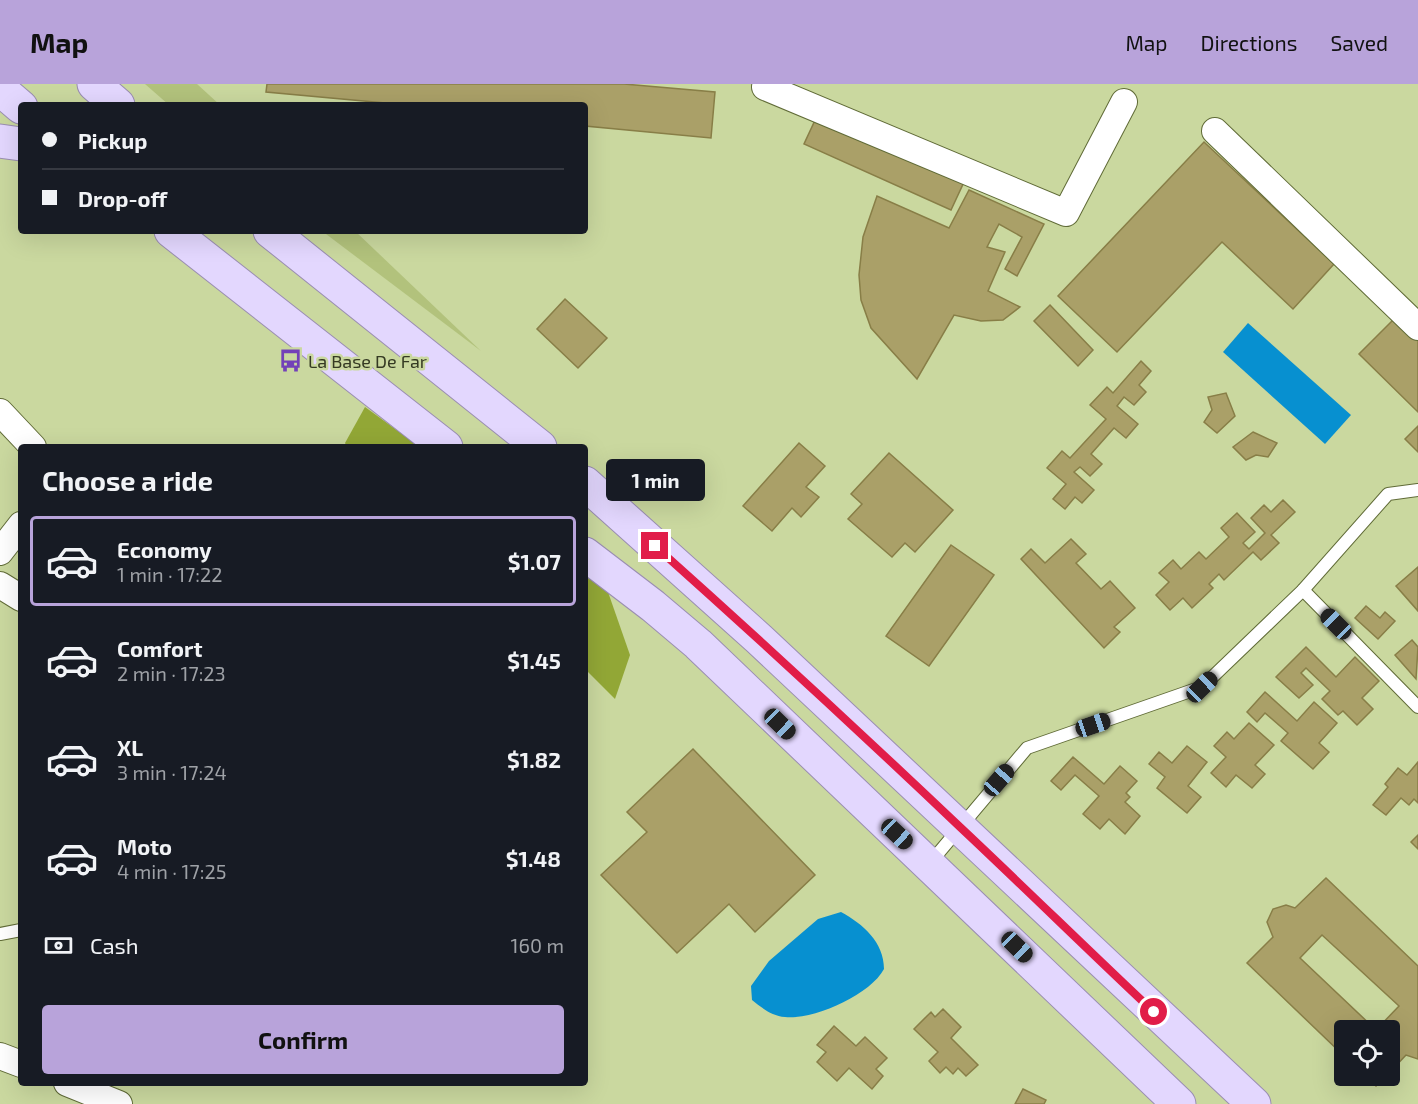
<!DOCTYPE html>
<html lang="en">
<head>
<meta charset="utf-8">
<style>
	:root { --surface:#171b24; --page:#242831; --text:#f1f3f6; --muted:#9ea1a6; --line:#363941; --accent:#b8a3da }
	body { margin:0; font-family:"Exo 2",sans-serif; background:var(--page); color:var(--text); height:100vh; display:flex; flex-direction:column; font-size:22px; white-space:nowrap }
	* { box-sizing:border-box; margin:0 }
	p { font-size:20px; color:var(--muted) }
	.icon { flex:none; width:33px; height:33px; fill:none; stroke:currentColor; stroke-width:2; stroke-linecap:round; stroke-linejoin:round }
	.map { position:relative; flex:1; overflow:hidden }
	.panel { position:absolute; left:18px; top:360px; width:570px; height:642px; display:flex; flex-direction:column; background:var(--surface); border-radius:6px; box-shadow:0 6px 24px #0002 }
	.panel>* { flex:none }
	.banner { position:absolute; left:18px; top:18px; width:570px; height:132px; border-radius:6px; box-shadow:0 6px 24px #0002; display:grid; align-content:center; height:132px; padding:0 24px; background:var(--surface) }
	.buttons { position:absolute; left:1334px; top:936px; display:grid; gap:12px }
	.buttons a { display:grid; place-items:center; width:66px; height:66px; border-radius:6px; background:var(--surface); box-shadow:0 6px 24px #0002; font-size:30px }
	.end { position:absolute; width:27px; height:27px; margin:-14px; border:8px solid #e11d48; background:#fff; box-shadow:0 0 0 3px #fff }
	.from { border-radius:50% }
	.bubble { position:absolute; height:42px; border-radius:6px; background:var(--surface); box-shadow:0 6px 24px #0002; font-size:20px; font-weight:700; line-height:42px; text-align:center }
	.car { position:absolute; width:18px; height:36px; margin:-18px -9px; border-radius:8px; box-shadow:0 0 4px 2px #0007; background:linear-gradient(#222 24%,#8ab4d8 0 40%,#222 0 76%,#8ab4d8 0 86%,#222 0) }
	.banner b { display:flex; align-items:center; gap:21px; height:57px; font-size:22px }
	.banner b+b { border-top:2px solid var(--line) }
	.banner i { width:15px; height:15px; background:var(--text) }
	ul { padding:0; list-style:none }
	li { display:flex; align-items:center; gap:18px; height:90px; margin:0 12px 9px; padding:0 12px; border:3px solid transparent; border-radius:6px }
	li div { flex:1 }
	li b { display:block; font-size:22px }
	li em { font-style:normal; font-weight:700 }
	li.current { border-color:var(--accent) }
	li>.icon { width:54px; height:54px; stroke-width:1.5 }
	h2 { padding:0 24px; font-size:27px; line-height:72px }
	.pay { display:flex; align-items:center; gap:15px; height:66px; padding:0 24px; font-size:22px }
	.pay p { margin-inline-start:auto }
	.cta { display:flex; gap:12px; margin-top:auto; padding:12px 24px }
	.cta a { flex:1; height:69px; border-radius:6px; background:var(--accent); color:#111; font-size:24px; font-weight:700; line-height:69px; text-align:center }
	header { display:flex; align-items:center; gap:36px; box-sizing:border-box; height:84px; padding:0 30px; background:var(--accent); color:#111 }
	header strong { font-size:28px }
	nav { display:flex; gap:33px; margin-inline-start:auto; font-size:21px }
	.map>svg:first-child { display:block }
	.green { fill:#b2c27c }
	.forest { fill:#92a736 }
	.water { fill:#0790d0 }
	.building { fill:#aaa068; stroke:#887e47; stroke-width:1.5; fill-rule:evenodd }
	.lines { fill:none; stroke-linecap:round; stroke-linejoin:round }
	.lane-casing { stroke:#606b37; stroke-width:14 }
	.street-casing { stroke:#606b37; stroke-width:28 }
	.primary-casing { stroke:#9a8eb1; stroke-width:35 }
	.lane { stroke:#fff; stroke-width:12 }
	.street { stroke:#fff; stroke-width:26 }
	.primary { stroke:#e3d7fe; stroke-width:33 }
	.route { stroke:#e11d48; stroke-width:8 }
	.labels { text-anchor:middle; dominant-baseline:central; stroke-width:5; stroke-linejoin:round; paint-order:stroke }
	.poi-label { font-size:18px; fill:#353a23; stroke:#cad89f; text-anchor:start }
</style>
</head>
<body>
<header>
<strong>Map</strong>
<nav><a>Map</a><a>Directions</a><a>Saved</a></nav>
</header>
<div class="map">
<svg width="1418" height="1020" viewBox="0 0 1418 1020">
	<rect width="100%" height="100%" fill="#cad89f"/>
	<!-- green -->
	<g class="green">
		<path d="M145,0H197L220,21H169Z"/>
		<path d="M322,147H355L481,267Z"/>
	</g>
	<!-- forest -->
	<g class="forest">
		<path d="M365,323L420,363H347L345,359Z"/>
		<path d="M585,489L608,508L630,571L615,615L585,585Z"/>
	</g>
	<!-- water -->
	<g class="water">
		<path d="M1248,239L1351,331L1325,360L1223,268Z"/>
		<path d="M841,828C863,840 884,858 884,885C870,911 814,936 785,933C772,932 762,924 752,916L751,902L769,877L818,835Z"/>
	</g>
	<!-- building -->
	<g class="building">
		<path d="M267,0H624L715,8L711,54L585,42V21H407L266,8Z"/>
		<path d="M817,32L964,98L951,126L804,60Z"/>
		<path d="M1204,58L1334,180L1293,225L1222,158L1117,268L1058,212Z"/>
		<path d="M969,106L1044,140L1017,192L1005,185L1022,153L999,140L987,163L1005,168L988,207L1020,223L1003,236L981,237L954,231L917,295L871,244L861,216L859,191L863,153L877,112L949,144Z"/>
		<path d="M565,215L607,254L578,284L537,245Z"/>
		<path d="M1050,221L1093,266L1078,282L1034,237Z"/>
		<path d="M1397,232L1418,253V328L1359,270Z"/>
		<path d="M1141,277L1151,287L1139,301L1146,308L1134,321L1124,313L1117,322L1138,340L1126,354L1114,344L1091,370L1102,380L1090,392L1080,383L1074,388L1094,406L1082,419L1075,413L1065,425L1053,415L1066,400L1047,384L1062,367L1070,374L1106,335L1090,321L1107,303L1113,309Z"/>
		<path d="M1226,309L1235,332L1217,349L1204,338L1212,326L1208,313Z"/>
		<path d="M1418,342V368L1405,355Z"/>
		<path d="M1253,348L1277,359L1268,373L1256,371L1246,376L1233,363Z"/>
		<path d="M799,359L825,382L806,403L819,413L801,433L792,424L772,447L743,422Z"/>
		<path d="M889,369L953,426L915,468L905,459L892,473L848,435L862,420L851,410Z"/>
		<path d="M1283,416L1295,428L1271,451L1279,459L1261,476L1253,468L1224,496L1219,490L1209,500L1213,504L1192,524L1183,514L1170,526L1156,511L1169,498L1159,489L1173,476L1181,485L1199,468L1206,475L1229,453L1221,444L1237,429L1255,448L1243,459L1249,465L1265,449L1251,434L1264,421L1271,428Z"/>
		<path d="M1071,455L1086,470L1076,479L1101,505L1110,497L1135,524L1114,543L1120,548L1104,564L1021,475L1031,465L1045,479Z"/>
		<path d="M951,461L994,491L929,582L886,552Z"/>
		<path d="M1418,483V527L1396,502Z"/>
		<path d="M1366,522L1380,534L1385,528L1395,537L1378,555L1355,534Z"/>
		<path d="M1412,556L1418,563L1416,595L1395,571Z"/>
		<path d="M1306,563L1336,593L1355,573L1379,597L1362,614L1373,625L1357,641L1343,627L1338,631L1322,615L1330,607L1306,584L1301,589L1313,601L1299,614L1276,593Z"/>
		<path d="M1265,608L1297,637L1314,618L1337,639L1319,659L1329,668L1313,685L1281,657L1288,649L1265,629L1257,638L1247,628Z"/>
		<path d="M1249,639L1274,661L1255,681L1265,690L1252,704L1236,691L1226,703L1211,689L1226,673L1214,662L1227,648L1234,655Z"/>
		<path d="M1187,662L1207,678L1188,702L1201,713L1187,729L1157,704L1165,693L1149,680L1159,668L1172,679Z"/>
		<path d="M693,665L815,791L755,848L729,820L677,869L601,791L647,748L627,728Z"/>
		<path d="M1073,673L1104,700L1120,682L1137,697L1126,709L1130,713L1125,718L1140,732L1125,750L1109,735L1100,745L1083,730L1099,712L1075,691L1061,706L1051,697Z"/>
		<path d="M1418,678V719L1414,715L1409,721L1401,714L1386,731L1373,721L1388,703L1385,700L1398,684L1407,691Z"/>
		<path d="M1418,751V765L1411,758Z"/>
		<path d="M1326,794L1418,882V975L1406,971L1389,989V946H1344V972L1247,879L1273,853L1267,838L1273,825L1286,821L1295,824ZM1322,851L1399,922L1376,946L1300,874Z"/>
		<path d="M943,925L961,943L951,954L978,981L966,992L958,984L953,990L946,983L940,989L929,977L938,968L914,945L931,928L935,933Z"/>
		<path d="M834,942L856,962L865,953L887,974L876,985L883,992L872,1005L849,984L837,997L817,978L826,968L817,961Z"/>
		<path d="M1365,992H1386L1376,1002Z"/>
		<path d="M1023,1005L1046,1016L1044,1020H1015Z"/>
	</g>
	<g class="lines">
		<defs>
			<g id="lane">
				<path d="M1303,506L1418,623"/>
				<path d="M930,779L1027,664L1202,603L1303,506L1388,410L1418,406"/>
				<path d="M0,850L21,846"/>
			</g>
			<g id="street">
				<path d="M765,3L1066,129L1124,18"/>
				<path d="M1215,47L1418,243"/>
				<path d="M0,328L33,363"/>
				<path d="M0,468L21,441"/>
				<path d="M0,501L21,514"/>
				<path d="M0,972L21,980"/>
				<path d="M67,999L119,1020"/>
			</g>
			<g id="primary">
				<path d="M94,0L118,21"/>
				<path d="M0,5L21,23"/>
				<path d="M0,57L21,60"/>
				<path d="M171,147L446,363"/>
				<path d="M270,147L540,363"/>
				<path d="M585,399L759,555L1254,1020"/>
				<path d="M585,470L653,522L698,560L1179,1020"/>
			</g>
		</defs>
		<!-- lane casing -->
		<use href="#lane" class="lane-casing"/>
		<!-- street casing -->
		<use href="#street" class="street-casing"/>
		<!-- primary casing -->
		<use href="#primary" class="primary-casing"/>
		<!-- lane -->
		<use href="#lane" class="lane"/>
		<!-- street -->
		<use href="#street" class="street"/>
		<!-- primary -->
		<use href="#primary" class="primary"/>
	</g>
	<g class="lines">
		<!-- route -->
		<path class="route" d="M655,462C758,554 860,648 960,743C1025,804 1089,867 1154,928"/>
	</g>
	<!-- icons -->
	<defs>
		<symbol id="bus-bare" viewBox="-9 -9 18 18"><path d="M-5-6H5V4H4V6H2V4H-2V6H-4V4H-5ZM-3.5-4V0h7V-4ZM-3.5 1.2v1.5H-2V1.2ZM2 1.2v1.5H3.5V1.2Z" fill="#7341b8" stroke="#cad89f" stroke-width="2.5" paint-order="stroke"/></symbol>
	</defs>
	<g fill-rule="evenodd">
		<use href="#bus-bare" x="274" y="260" width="33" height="33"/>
	</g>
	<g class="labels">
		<!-- poi labels -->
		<g class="poi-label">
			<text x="308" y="277">La Base De Far</text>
		</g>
	</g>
</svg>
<div class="buttons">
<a><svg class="icon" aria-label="locate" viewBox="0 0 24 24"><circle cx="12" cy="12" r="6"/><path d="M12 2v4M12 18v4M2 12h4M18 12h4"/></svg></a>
</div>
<i class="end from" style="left:1154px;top:928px"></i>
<i class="end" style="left:655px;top:462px"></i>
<div class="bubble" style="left:606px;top:375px;width:99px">1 min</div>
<i class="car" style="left:1336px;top:540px;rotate:315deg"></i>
<i class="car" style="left:1202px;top:603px;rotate:46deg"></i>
<i class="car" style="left:780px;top:640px;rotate:134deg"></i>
<i class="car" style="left:1093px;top:641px;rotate:71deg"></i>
<i class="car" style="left:999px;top:696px;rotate:41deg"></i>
<i class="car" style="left:897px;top:750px;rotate:133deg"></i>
<i class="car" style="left:1017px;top:863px;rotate:134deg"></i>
<div class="banner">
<b><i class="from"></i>Pickup</b>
<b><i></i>Drop-off</b>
</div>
<section class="panel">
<h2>Choose a ride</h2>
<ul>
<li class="current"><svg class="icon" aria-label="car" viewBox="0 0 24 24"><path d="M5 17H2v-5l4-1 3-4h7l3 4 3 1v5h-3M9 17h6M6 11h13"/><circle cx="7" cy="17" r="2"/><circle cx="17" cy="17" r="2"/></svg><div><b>Economy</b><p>1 min · 17:22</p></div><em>$1.07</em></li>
<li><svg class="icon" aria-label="car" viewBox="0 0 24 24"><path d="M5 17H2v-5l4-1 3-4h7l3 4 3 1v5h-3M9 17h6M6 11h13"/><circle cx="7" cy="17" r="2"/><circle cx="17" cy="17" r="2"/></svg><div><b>Comfort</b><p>2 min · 17:23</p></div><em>$1.45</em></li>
<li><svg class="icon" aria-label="car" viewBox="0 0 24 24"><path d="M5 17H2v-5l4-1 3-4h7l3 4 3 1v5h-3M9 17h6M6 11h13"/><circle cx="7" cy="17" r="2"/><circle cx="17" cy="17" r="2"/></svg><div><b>XL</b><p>3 min · 17:24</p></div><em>$1.82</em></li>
<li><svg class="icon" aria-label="car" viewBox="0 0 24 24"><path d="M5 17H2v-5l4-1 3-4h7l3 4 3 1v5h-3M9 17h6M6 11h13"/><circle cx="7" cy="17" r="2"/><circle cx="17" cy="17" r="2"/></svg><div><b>Moto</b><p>4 min · 17:25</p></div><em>$1.48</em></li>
</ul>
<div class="pay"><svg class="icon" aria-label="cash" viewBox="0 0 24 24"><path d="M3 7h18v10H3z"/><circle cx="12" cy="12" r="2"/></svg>Cash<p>160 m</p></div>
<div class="cta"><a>Confirm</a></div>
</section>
</div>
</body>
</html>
